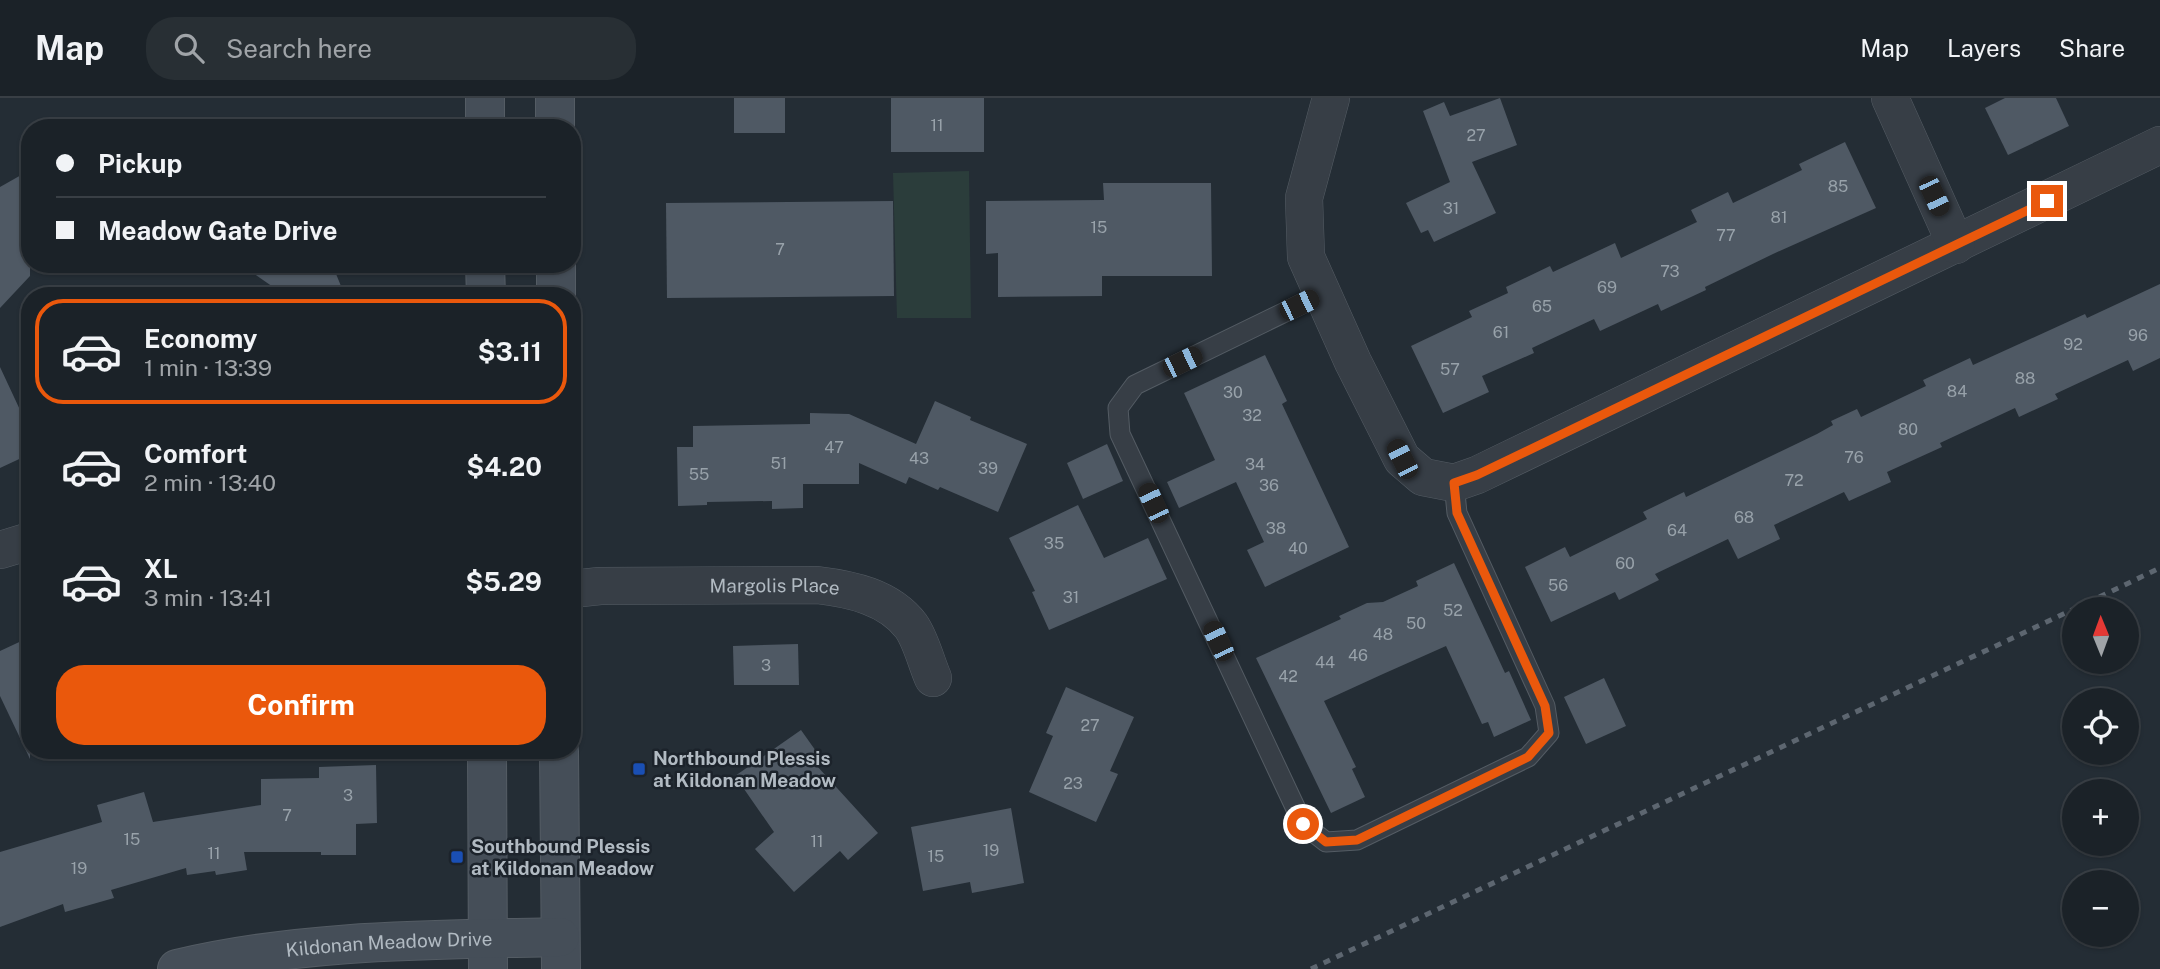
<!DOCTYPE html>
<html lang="en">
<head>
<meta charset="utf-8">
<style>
	:root { --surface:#1b2228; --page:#282f34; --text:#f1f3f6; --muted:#a0a4a8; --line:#393f45; --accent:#ea580c }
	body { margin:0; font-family:"Public Sans",sans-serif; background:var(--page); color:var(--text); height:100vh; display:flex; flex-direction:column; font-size:26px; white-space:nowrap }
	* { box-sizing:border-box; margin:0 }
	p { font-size:23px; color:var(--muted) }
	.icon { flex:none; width:38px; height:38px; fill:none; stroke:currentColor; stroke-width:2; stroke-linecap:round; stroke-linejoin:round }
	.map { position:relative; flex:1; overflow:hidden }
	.drawer { position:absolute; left:21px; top:189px; width:560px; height:472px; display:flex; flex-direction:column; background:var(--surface); border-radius:28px; box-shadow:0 2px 5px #0004,0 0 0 2px var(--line) }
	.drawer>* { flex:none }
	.guide { position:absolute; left:21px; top:21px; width:560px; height:154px; border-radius:28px; box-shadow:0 2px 5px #0004,0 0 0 2px var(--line); display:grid; align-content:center; height:154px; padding:0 35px; background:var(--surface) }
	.needle { width:46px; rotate:359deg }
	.controls { position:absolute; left:2062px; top:499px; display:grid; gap:14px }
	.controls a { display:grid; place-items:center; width:77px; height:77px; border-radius:50%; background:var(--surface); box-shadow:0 2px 5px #0004,0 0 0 2px var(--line); font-size:35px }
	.end { position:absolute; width:32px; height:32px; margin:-16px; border:9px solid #ea580c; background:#fff; box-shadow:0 0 0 4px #fff }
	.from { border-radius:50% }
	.car { position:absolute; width:21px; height:42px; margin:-21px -10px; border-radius:9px; box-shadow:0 0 5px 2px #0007; background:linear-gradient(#222 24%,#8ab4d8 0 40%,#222 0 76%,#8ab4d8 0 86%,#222 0) }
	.guide b { display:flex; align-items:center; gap:24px; height:66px; font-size:26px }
	.guide b+b { border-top:2px solid var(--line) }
	.guide i { width:18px; height:18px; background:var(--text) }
	ul { padding:12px 0 0; list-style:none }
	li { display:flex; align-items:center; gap:21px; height:105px; margin:0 14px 10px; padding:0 21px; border:4px solid transparent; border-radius:28px }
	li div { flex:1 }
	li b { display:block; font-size:26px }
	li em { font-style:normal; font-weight:700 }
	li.on { border-color:var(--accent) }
	li>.icon { width:63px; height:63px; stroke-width:1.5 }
	.primary-button { display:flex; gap:14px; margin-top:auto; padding:14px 35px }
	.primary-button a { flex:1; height:80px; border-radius:28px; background:var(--accent); color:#fff; font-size:28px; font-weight:700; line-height:80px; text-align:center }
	header { display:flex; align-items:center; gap:42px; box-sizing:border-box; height:98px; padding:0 35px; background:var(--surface); border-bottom:2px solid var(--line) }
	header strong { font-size:33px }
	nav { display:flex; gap:38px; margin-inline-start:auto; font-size:24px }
	.search { width:490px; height:63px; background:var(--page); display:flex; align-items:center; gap:18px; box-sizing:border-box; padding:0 24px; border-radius:28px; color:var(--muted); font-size:26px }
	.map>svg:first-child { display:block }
	.green { fill:#2b3d3b }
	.building { fill:#4f5964 }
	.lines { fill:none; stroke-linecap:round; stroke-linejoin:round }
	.lane-casing { stroke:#545c64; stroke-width:21 }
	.street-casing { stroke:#545c64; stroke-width:38 }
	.secondary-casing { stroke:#545c64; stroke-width:40 }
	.lane { stroke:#373e46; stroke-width:19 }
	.street { stroke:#373e46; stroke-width:37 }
	.secondary { stroke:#454e58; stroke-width:38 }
	.rail { stroke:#5d6670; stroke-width:5; stroke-dasharray:7 7; stroke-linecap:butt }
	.route { stroke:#ea580c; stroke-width:9 }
	.transit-dot { fill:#1a4fb4; stroke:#1c232b; stroke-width:2.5 }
	.labels { text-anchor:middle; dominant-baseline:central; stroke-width:5; stroke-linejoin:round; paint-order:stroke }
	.number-label { font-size:16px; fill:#98a2aa }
	.street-label { font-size:19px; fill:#b1bac2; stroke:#1c232b }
	.poi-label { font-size:19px; font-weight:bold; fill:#b1bac2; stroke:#1c232b; text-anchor:start }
</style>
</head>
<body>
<header>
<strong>Map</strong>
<div class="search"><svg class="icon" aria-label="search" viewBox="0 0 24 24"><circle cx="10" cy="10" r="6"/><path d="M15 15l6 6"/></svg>Search here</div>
<nav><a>Map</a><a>Layers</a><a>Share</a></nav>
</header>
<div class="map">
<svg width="2160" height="871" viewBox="0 0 2160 871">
	<rect width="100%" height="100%" fill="#242d35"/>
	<!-- green -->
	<path class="green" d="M969,73L971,220H897L893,75Z"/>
	<!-- building -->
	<g class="building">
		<rect x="734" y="0" width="51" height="35"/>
		<rect x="891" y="0" width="93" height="54"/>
		<path d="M1500,0L1517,47L1472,64L1496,115L1434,144L1428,132L1421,135L1406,105L1450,84L1423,13L1444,4L1450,18Z"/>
		<path d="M2005,0H2056L2069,28L2008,57L1985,10Z"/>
		<path d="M1845,44L1876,110L1773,156L1705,189L1706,192L1661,213L1658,206L1600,233L1594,221L1532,250L1534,255L1482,278L1489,294L1443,315L1411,248L1472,219L1469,213L1508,195L1506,189L1550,168L1553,174L1615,145L1621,160L1697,124L1691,112L1728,94L1733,105L1802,72L1799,66Z"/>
		<path d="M30,72V178L0,210V89Z"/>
		<path d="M1103,85H1211L1212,178H1102V198L998,199V155L986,156V103L1104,102Z"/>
		<path d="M893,103L894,198L667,200L666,105Z"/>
		<path d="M240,166H332L345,198H286Z"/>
		<path d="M2160,186V260L2133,273L2128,262L2055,296L2058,301L2019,319L2015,310L1940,345L1942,349L1887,374L1891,384L1849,403L1844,394L1774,427L1780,441L1738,461L1728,441L1655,476L1659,482L1619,502L1615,494L1551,524L1525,469L1565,449L1570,459L1647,421L1643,414L1684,394L1686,399L1817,336L1833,327L1831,323L1857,311L1861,319L1926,288L1923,282L1970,260L1973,267L2085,216L2087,220Z"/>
		<path d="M1265,257L1287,303L1282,306L1349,449L1265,489L1247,452L1264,444L1236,384L1179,410L1167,384L1215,362L1184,295Z"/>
		<path d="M0,269L21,314L30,311V356L0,370Z"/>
		<path d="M935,303L971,319L970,322L1027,346L998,414L940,389L938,392L909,379L906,386L859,365V386H803V410L772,411V403L707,404V407L678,408L677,349H693V328L810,326V315L849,316L916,346Z"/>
		<path d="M1107,346L1123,383L1083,401L1067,365Z"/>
		<path d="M1078,407L1104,460L1148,440L1167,481L1049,532L1032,494L1035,493L1009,440Z"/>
		<path d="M1454,465L1505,575L1509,573L1531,622L1494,639L1488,624L1482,626L1446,548L1383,576L1324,603L1356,669L1352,671L1365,699L1331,715L1256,560L1341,521L1339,518L1367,505L1383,504L1418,488L1416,483Z"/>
		<path d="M30,539V661L0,598V553Z"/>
		<path d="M798,546L799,587H734L733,548Z"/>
		<path d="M1604,580L1626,628L1586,646L1564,599Z"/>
		<path d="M1066,589L1134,619L1110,673L1118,676L1096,724L1029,694L1053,638L1046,635Z"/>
		<path d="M801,632L823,663L817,668L878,735L848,762L840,753L794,794L755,751L774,734L735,678Z"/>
		<path d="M376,667L377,725L356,726V757H321V754H244L247,772L216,777L215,773L187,777L186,770L111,792L114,800L65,814L63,806L0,829V754L102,724L97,707L144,694L153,724L261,707V681L319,680V669Z"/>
		<path d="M1011,710L1024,785L972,795L970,784L923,793L911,729Z"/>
	</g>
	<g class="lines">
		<defs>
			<path id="lane" d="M1322,196L1135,287L1118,310L1120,336L1303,726L1326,744L1357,742L1528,659L1549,635L1545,608L1457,415L1454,385"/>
			<g id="street">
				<path d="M1331,0L1304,100L1306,159L1353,264L1402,361L1423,379L1454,385L1477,377L2160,47"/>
				<path d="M1890,0L1956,147"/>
				<path d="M0,452L30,443"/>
				<path id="s1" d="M572,491L600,488L817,487C851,491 889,499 911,528C921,542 926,564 933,580"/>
			</g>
			<g id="secondary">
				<path d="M485,0V30"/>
				<path d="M555,0V30"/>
				<path d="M485,166L486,198"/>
				<path d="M556,166V198"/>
				<path d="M487,653L488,871"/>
				<path d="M559,653L561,871"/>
				<path id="s2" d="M177,871C303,841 432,842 560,839"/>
			</g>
		</defs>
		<!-- lane casing -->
		<use href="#lane" class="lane-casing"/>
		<!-- street casing -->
		<use href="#street" class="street-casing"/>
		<!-- secondary casing -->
		<use href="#secondary" class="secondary-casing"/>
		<!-- lane -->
		<use href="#lane" class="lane"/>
		<!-- street -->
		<use href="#street" class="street"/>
		<!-- secondary -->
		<use href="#secondary" class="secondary"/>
		<!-- rail -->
		<g class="rail">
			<path d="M2074,511L2160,470"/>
			<path d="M1311,871L2074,511"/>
		</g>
	</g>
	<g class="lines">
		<!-- route -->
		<path class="route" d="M1303,726L1326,744L1357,742L1528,659L1549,635L1545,608L1457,415L1454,385L1477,377L2047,103"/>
	</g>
	<!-- markers -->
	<g class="transit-dot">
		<rect x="632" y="664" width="14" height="14" rx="3.5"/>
		<rect x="450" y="752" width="14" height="14" rx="3.5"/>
	</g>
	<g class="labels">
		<!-- number labels -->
		<g class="number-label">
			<text x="937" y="27">11</text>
			<text x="1476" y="37">27</text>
			<text x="1838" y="88">85</text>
			<text x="1451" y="110">31</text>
			<text x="1779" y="119">81</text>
			<text x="1099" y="129">15</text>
			<text x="1726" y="137">77</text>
			<text x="780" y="151">7</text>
			<text x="1670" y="173">73</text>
			<text x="1607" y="189">69</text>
			<text x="1542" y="208">65</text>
			<text x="1501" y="234">61</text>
			<text x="2138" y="237">96</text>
			<text x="2073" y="246">92</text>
			<text x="1450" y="271">57</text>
			<text x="2025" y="280">88</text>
			<text x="1957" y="293">84</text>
			<text x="1233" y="294">30</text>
			<text x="1252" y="317">32</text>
			<text x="1908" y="331">80</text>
			<text x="834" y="349">47</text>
			<text x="1854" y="359">76</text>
			<text x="919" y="360">43</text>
			<text x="779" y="365">51</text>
			<text x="1255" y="366">34</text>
			<text x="988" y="370">39</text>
			<text x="699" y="376">55</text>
			<text x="1794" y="382">72</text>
			<text x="1269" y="387">36</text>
			<text x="1744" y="419">68</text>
			<text x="1276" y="430">38</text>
			<text x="1677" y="432">64</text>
			<text x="1054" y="445">35</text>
			<text x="1298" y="450">40</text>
			<text x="1625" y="465">60</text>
			<text x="1558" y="487">56</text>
			<text x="1071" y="499">31</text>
			<text x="1453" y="512">52</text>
			<text x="1416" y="525">50</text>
			<text x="1383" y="536">48</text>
			<text x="1358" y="557">46</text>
			<text x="1325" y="564">44</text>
			<text x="766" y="567">3</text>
			<text x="1288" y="578">42</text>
			<text x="1090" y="627">27</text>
			<text x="1073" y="685">23</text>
			<text x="348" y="697">3</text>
			<text x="287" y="717">7</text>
			<text x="132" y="741">15</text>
			<text x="817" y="743">11</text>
			<text x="991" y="752">19</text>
			<text x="214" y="755">11</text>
			<text x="936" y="758">15</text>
			<text x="79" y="770">19</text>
		</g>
		<!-- street labels -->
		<g class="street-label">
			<text stroke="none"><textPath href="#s1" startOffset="203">Margolis Place</textPath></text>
			<text stroke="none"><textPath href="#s2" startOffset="214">Kildonan Meadow Drive</textPath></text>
		</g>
		<!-- poi labels -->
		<g class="poi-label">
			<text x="653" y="660">Northbound Plessis<tspan x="653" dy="22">at Kildonan Meadow</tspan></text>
			<text x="471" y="748">Southbound Plessis<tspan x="471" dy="22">at Kildonan Meadow</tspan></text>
		</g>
	</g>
</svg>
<div class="controls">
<a><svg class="needle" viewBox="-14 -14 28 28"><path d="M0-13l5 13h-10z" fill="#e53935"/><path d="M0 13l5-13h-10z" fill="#a0a4a8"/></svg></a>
<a><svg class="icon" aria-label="locate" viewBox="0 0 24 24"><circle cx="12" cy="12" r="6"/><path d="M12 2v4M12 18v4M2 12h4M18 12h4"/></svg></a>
<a>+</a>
<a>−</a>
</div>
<i class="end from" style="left:1303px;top:726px"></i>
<i class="end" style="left:2047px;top:103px"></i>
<i class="car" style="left:1934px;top:98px;rotate:155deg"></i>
<i class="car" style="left:1299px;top:207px;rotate:64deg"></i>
<i class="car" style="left:1182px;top:264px;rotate:64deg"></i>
<i class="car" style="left:1402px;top:361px;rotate:333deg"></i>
<i class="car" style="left:1153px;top:405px;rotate:335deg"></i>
<i class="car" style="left:1218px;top:543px;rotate:335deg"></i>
<div class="guide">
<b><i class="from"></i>Pickup</b>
<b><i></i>Meadow Gate Drive</b>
</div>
<section class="drawer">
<ul>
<li class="on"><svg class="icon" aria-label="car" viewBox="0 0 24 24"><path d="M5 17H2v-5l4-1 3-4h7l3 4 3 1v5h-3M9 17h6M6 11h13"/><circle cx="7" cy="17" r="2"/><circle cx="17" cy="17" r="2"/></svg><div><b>Economy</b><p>1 min · 13:39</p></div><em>$3.11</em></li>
<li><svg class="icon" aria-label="car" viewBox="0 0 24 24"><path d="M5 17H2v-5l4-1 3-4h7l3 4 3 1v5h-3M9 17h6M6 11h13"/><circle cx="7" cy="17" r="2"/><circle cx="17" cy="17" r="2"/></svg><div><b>Comfort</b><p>2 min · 13:40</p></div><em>$4.20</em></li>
<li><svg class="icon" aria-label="car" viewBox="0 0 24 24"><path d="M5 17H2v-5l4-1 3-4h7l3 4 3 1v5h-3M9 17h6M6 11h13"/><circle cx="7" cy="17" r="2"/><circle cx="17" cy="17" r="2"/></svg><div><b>XL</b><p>3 min · 13:41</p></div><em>$5.29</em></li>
</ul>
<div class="primary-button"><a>Confirm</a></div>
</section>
</div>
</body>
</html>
